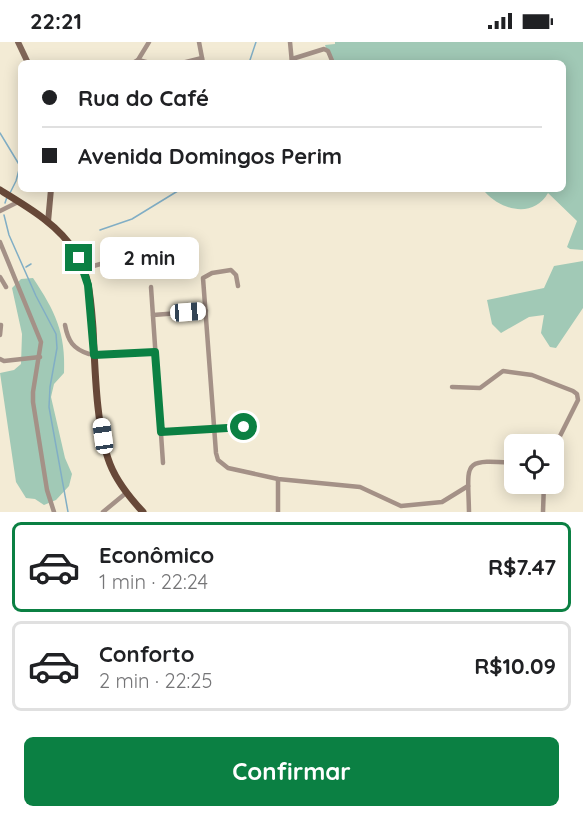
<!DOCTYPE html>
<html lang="pt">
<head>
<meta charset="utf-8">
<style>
	:root { --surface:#fff; --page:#f6f6f6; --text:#202124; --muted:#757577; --line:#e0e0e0; --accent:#0b8043 }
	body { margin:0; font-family:Quicksand,sans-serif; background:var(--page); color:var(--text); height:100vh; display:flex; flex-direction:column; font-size:22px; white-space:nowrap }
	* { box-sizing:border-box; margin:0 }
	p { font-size:20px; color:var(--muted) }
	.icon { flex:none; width:33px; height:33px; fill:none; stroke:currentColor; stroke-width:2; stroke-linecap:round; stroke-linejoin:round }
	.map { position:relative; height:470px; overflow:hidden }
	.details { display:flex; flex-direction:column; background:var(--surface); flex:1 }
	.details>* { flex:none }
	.banner { position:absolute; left:18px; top:18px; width:548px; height:132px; border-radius:9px; box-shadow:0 3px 15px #0003; display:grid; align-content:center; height:132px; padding:0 24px; background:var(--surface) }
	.fabs { position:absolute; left:504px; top:392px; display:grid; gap:12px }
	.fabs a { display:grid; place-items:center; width:60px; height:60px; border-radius:9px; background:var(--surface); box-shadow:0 3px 15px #0003; font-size:30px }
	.end { position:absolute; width:27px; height:27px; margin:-14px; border:8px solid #0b8043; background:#fff; box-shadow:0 0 0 3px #fff }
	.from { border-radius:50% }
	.bubble { position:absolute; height:42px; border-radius:9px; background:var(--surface); box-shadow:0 3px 15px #0003; font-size:20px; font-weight:800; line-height:42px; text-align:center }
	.car { position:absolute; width:18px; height:36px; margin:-18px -9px; border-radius:8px; box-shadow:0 0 4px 2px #0007; background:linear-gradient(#fff 24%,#345 0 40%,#fff 0 76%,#345 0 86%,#fff 0) }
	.banner b { display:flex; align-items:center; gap:21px; height:57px; font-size:22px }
	.banner b+b { border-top:2px solid var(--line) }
	.banner i { width:15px; height:15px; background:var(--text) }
	ul { padding:10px 0 0; list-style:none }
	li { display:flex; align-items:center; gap:18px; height:90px; margin:0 12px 9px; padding:0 12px; border:3px solid var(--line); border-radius:9px }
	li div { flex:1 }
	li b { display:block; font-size:22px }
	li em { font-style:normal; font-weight:800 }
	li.on { border-color:var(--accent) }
	li>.icon { width:54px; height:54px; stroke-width:1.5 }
	.cta { display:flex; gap:12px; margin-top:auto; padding:12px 24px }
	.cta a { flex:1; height:69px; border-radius:9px; background:var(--accent); color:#fff; font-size:24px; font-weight:800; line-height:69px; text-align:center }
	.status { display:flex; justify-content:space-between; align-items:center; height:42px; padding:0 30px; background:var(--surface); direction:ltr }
	.status svg { height:16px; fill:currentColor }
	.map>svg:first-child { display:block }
	.green { fill:#a1c9b6 }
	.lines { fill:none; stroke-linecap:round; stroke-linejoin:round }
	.stream { stroke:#81aec5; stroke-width:1.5 }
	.street { stroke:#a49187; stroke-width:4.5 }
	.secondary { stroke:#806658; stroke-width:6 }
	.primary { stroke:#674838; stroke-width:7 }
	.route { stroke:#0b8043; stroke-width:8 }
</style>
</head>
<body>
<div class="status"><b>22:21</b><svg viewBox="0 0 49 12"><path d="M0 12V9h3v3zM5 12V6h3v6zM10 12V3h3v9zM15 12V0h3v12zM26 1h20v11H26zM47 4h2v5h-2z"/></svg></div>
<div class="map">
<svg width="583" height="470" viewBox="0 0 583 470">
	<rect width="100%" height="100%" fill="#f3ebd5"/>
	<!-- green -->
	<g class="green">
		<path d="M335,0H583V208L570,207L567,205L577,179L548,151C534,176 502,169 485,150L460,147H562V21H331L325,3L335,2Z"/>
		<path d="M583,219V266L556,306L550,305L541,291L544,273L529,275L501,291L492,282L487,258L544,246L554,224Z"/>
		<path d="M33,236C55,269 66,291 64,331L54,342L51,355L65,416L72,432L69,444L56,458L44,463L35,457L26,456L16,440L0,331L14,328L21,322L22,292L12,246L21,237Z"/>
	</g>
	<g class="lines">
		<!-- stream -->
		<g class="stream">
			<path d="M249,21L256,0"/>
			<path d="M0,91L20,124L16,139L10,151"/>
			<path d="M5,161L7,155"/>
			<path d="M4,173L9,193L36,254L56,292L57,306L50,345L49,365L68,470"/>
			<path d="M100,188L132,177L181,147"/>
			<path d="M26,225L31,222"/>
		</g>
		<!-- street -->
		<g class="street">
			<path d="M199,0L203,21"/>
			<path d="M290,0L292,21"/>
			<path d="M292,17L324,7L328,9L333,21"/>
			<path d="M138,18L150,21"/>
			<path d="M133,21L138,18L149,0"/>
			<path d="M182,21L202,16"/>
			<path d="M0,169L18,160"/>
			<path d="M0,200L41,300L33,350V360L47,448L54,470"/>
			<path d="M83,227L170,202"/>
			<path d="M0,235L6,245"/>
			<path d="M238,244L236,233L231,228L212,231L203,236L216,411L218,418L228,426L278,437L360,445L401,464L442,460L468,444"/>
			<path d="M151,245L163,421"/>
			<path d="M153,273L206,269"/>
			<path d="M65,283C68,299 73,307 89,312L155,310"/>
			<path d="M0,293L1,283"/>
			<path d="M0,317L4,319L40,315"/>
			<path d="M452,345L480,346L503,329L532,333L573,349L577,352L578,358L554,406"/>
			<path d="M161,390L244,385"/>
			<path d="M103,470L126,451"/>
			<path d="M278,470V437"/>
			<path d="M469,470C468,420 461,417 514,421"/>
			<path d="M543,470L544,441"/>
		</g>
		<!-- secondary -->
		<g class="secondary">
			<path d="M18,0L28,21"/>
			<path d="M48,180L51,147"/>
		</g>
		<!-- primary -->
		<path class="primary" d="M0,148C28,165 59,183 76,211C90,233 91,262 93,286C95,325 96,387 110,422C117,440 130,456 143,470"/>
	</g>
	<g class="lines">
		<!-- route -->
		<path class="route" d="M79,216L88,243L94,313L155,310L161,390L244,385"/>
	</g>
</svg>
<div class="fabs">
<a><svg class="icon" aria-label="locate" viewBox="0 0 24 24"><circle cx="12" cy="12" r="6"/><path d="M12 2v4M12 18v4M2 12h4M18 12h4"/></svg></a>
</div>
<i class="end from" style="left:244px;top:385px"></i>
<i class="end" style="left:79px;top:216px"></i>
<div class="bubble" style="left:100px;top:195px;width:99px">2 min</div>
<i class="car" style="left:188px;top:270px;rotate:86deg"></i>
<i class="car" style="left:103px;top:394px;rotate:352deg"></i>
<div class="banner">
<b><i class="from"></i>Rua do Café</b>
<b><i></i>Avenida Domingos Perim</b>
</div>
</div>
<section class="details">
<ul>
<li class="on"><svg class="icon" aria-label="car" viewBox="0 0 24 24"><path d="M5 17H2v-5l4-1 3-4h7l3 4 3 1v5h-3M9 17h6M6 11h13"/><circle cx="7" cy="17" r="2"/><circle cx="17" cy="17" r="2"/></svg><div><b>Econômico</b><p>1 min · 22:24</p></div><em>R$7.47</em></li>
<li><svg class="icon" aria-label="car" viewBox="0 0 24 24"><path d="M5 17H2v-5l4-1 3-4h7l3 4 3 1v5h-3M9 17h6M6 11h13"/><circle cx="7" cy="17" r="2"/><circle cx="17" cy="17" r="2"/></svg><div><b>Conforto</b><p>2 min · 22:25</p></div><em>R$10.09</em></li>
</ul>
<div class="cta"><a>Confirmar</a></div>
</section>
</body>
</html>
